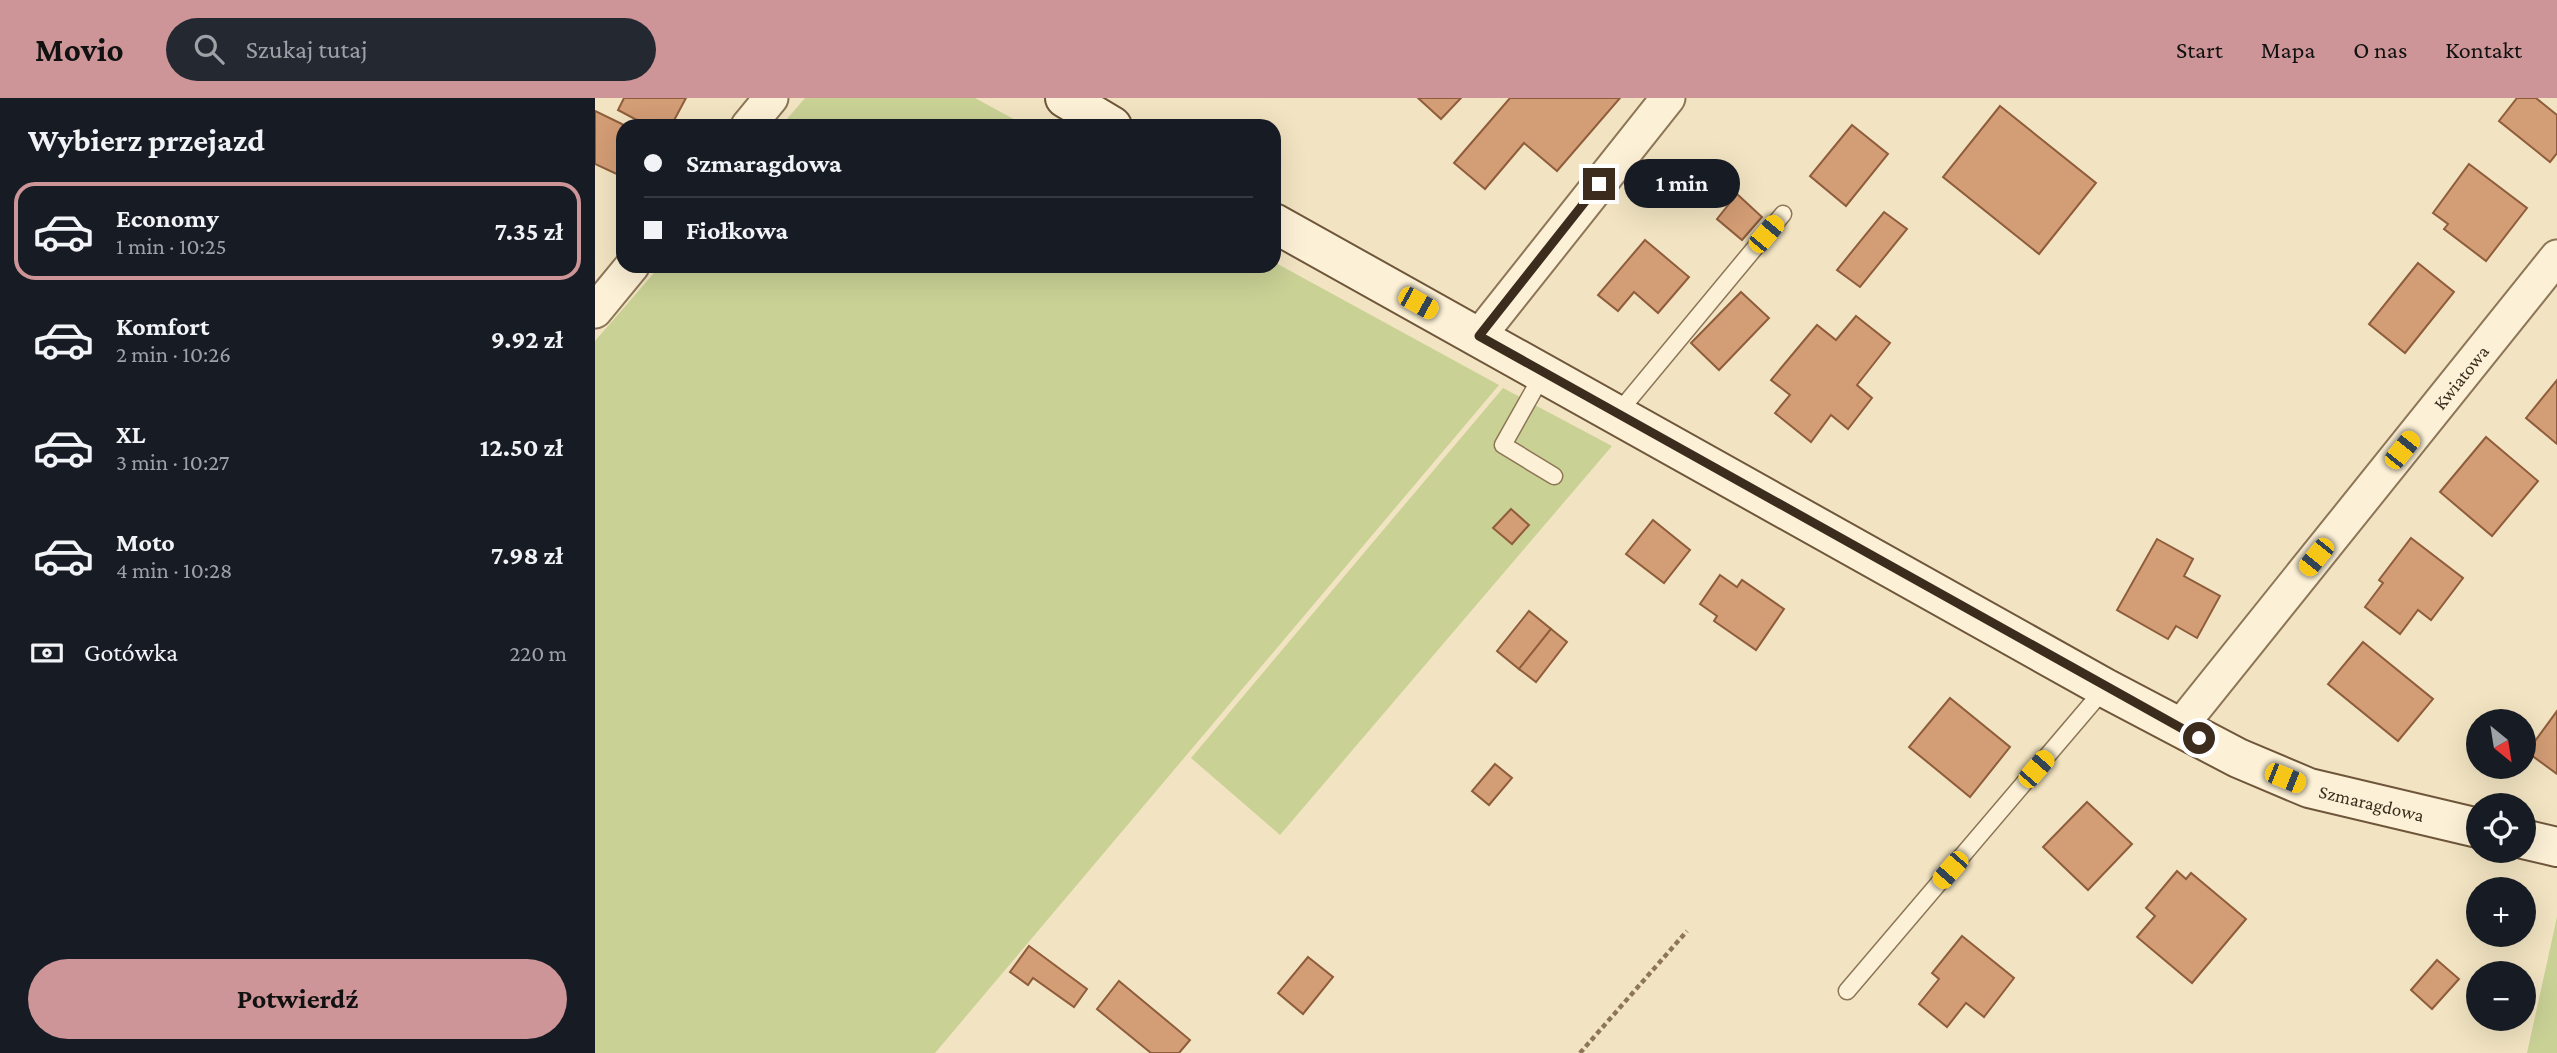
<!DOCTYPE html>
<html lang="pl">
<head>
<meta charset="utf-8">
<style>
	:root { --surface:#171b24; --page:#242831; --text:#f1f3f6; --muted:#9ea1a6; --line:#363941; --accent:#cd9597 }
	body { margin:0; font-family:"Crimson Pro",serif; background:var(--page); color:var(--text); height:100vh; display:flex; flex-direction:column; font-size:26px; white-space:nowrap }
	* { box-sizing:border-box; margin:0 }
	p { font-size:23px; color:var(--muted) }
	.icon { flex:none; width:38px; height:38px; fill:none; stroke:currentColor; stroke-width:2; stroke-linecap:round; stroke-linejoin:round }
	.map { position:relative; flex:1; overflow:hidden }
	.sheet { display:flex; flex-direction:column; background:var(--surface); width:595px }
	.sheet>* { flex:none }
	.top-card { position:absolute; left:21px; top:21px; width:665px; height:154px; border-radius:21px; box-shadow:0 7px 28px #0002; display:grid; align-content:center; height:154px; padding:0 28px; background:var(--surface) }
	.needle { width:46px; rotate:150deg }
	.tools { position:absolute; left:1871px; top:611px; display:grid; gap:14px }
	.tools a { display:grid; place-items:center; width:70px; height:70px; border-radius:50%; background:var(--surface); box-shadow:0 7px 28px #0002; font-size:35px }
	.end { position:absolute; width:32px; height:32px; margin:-16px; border:9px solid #3c2c1d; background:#fff; box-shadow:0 0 0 4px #fff }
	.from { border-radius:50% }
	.bubble { position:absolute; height:49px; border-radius:24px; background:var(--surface); box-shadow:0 7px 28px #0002; font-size:23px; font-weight:700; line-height:49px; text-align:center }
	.car { position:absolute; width:21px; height:42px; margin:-21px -10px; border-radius:9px; box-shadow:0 0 5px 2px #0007; background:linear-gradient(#f5c518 24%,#345 0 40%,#f5c518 0 76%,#345 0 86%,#f5c518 0) }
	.top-card b { display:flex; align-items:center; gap:24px; height:66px; font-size:26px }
	.top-card b+b { border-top:2px solid var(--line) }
	.top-card i { width:18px; height:18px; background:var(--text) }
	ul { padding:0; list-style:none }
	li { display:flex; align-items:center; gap:21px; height:98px; margin:0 14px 10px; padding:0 14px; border:4px solid transparent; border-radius:21px }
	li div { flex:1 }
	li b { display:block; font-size:26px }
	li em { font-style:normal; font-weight:700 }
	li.active { border-color:var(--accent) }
	li>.icon { width:63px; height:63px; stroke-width:1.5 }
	h2 { padding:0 28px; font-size:32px; line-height:84px }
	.pay { display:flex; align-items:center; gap:18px; height:77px; padding:0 28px; font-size:26px }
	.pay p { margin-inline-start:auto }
	.action { display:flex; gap:14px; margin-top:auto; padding:14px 28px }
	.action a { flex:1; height:80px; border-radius:42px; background:var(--accent); color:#111; font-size:28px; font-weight:700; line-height:80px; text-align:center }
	header { display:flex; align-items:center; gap:42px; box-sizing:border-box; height:98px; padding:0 35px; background:var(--accent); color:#111 }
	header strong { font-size:33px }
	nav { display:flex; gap:38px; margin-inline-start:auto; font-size:24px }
	.search { width:490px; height:63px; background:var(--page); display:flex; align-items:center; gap:18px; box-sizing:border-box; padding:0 24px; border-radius:38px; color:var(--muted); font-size:26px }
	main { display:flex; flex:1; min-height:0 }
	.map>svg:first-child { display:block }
	.green { fill:#c9d195 }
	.building { fill:#d39d75; stroke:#8f5d3b; stroke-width:2 }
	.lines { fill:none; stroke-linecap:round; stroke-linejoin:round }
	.lane-casing { stroke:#8d7557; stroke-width:19 }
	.street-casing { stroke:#8d7557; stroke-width:37 }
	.secondary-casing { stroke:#6f563b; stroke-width:42 }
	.path { stroke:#8d7557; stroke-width:4.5; stroke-dasharray:5 3.5; stroke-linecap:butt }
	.lane { stroke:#fcf1d6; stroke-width:16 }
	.street { stroke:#fcf1d6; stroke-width:33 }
	.secondary { stroke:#fcf1d6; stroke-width:38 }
	.route { stroke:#3c2c1d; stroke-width:9 }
	.labels { text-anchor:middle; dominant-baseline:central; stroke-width:5; stroke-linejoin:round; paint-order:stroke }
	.street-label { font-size:19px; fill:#3c2c1d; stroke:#f8eed2 }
</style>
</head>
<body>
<header>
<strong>Movio</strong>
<div class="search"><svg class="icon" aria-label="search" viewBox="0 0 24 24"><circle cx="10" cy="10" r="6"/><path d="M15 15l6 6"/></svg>Szukaj tutaj</div>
<nav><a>Start</a><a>Mapa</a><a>O nas</a><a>Kontakt</a></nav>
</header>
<main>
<section class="sheet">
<h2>Wybierz przejazd</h2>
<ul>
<li class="active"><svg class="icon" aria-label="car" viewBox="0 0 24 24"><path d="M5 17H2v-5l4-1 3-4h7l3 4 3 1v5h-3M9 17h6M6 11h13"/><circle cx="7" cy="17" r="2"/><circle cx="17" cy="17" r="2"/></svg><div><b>Economy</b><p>1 min · 10:25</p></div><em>7.35 zł</em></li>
<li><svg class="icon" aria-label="car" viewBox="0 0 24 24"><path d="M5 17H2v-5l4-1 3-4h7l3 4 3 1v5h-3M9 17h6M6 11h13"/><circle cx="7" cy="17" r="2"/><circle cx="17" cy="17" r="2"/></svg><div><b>Komfort</b><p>2 min · 10:26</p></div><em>9.92 zł</em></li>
<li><svg class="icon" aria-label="car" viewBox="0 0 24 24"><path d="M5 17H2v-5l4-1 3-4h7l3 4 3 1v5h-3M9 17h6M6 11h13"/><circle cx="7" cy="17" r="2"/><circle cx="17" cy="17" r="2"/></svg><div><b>XL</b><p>3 min · 10:27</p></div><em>12.50 zł</em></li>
<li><svg class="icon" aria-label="car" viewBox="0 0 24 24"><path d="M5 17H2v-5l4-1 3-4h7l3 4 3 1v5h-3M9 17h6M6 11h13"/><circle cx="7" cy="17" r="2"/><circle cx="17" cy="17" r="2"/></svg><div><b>Moto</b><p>4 min · 10:28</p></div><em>7.98 zł</em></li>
</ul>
<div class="pay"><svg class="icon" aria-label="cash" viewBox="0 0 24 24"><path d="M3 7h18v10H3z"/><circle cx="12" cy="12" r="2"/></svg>Gotówka<p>220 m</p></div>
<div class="action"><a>Potwierdź</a></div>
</section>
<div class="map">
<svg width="1962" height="955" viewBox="0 0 1962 955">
	<rect width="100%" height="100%" fill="#f2e4c2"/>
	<!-- green -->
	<g class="green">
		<path d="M210,0H380L431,28H186Z"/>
		<path d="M679,164L904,287L340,955H0V243L65,168H679Z"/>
		<path d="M908,290L1017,348L685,737L596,660Z"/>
		<path d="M1962,819V955H1932Z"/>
	</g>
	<!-- building -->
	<g class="building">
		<path d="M29,0H91L76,28H53L23,12Z"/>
		<path d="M823,0H866L846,21Z"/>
		<path d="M915,0H1025L962,73L929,45L890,91L859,65Z"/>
		<path d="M1922,0H1941L1962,17V55L1955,64L1904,23Z"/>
		<path d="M1405,8L1501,85L1444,156L1348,79Z"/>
		<path d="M0,13L31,28H28V79L0,66Z"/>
		<path d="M1257,27L1293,56L1251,108L1215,78Z"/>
		<path d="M1874,66L1932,110L1891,163L1849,131L1853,126L1838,115Z"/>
		<path d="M1142,96L1167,119L1147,142L1122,121Z"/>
		<path d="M1289,114L1312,131L1265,189L1242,172Z"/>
		<path d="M1050,142L1094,179L1063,215L1039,194L1023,213L1003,197Z"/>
		<path d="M1823,165L1859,194L1810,255L1774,226Z"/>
		<path d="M1146,194L1174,220L1124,272L1096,245Z"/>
		<path d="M1261,218L1295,245L1262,287L1277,300L1253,331L1236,317L1216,344L1180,315L1195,297L1176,282L1222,227L1241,242Z"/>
		<path d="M1962,282V346L1931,320Z"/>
		<path d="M1891,339L1943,383L1897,438L1845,394Z"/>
		<path d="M916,411L934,427L917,446L898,430Z"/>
		<path d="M1058,422L1095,452L1069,485L1031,456Z"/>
		<path d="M1816,440L1868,480L1836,522L1823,512L1805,536L1770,509L1788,485L1784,482Z"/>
		<path d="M1562,441L1598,461L1589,478L1625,498L1602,540L1581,528L1573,541L1522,512Z"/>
		<path d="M1125,477L1142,489L1147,482L1189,511L1161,552L1119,523L1122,518L1105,506Z"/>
		<path d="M934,513L956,531L924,571L902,553Z"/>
		<path d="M956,531L972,544L941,584L924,571Z"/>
		<path d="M1768,544L1838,601L1803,643L1733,586Z"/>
		<path d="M1355,600L1415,649L1375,699L1314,649Z"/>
		<path d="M1962,613V676L1932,654Z"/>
		<path d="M900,666L917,680L894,707L877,693Z"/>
		<path d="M1492,704L1537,746L1493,792L1448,749Z"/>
		<path d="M1582,773L1591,781L1596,775L1651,821L1597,885L1542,839L1560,818L1551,810Z"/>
		<path d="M1367,838L1419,880L1389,919L1371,905L1352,929L1324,906L1344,881L1337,875Z"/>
		<path d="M434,848L492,891L479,909L438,880L433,887L415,874Z"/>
		<path d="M713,859L738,879L708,916L683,895Z"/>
		<path d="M1842,862L1864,881L1837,911L1816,892Z"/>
		<path d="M524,883L595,942L584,955H556L502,911Z"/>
	</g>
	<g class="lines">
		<defs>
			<g id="lane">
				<path d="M949,274L908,347L959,378"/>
				<path d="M1022,316L1188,116"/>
				<path d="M1252,893L1510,590"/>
			</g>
			<g id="street">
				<path d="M153,28L176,0"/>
				<path d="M0,213L37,168"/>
				<path d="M884,238L1073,0"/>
				<path id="s1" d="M1584,630L1962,159"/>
			</g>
			<g id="secondary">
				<path d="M470,0L517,28"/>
				<path id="s2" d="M679,125L1510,590L1643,660L1714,690L1883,730"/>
				<path d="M1928,741L1962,749"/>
			</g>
		</defs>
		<!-- lane casing -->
		<use href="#lane" class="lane-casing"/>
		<!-- street casing -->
		<use href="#street" class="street-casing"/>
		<!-- secondary casing -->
		<use href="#secondary" class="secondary-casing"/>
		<!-- path -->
		<path class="path" d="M985,955L1092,833"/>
		<!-- lane -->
		<use href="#lane" class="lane"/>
		<!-- street -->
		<use href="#street" class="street"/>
		<!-- secondary -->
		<use href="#secondary" class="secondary"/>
	</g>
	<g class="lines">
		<!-- route -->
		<path class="route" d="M1004,86L884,238L1604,640"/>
	</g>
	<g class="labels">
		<!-- street labels -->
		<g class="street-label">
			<text stroke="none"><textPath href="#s1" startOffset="450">Kwiatowa</textPath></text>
			<text stroke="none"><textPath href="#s2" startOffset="1244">Szmaragdowa</textPath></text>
		</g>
	</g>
</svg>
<div class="tools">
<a><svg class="needle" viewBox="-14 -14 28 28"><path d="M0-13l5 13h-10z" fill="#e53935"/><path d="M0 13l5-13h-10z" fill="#9ea1a6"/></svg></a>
<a><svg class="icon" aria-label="locate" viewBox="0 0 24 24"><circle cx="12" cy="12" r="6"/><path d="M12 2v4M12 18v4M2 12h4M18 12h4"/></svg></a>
<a>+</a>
<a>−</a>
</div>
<i class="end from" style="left:1604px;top:640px"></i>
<i class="end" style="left:1004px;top:86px"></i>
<div class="bubble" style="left:1029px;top:61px;width:116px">1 min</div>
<i class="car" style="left:1171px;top:136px;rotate:40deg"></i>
<i class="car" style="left:823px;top:205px;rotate:119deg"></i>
<i class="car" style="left:1807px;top:352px;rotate:39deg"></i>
<i class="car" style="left:1721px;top:459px;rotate:219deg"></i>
<i class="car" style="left:1441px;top:671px;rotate:41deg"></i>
<i class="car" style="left:1690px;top:680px;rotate:112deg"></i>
<i class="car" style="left:1355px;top:772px;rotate:221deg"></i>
<div class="top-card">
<b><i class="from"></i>Szmaragdowa</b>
<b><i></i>Fiołkowa</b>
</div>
</div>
</main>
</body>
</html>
